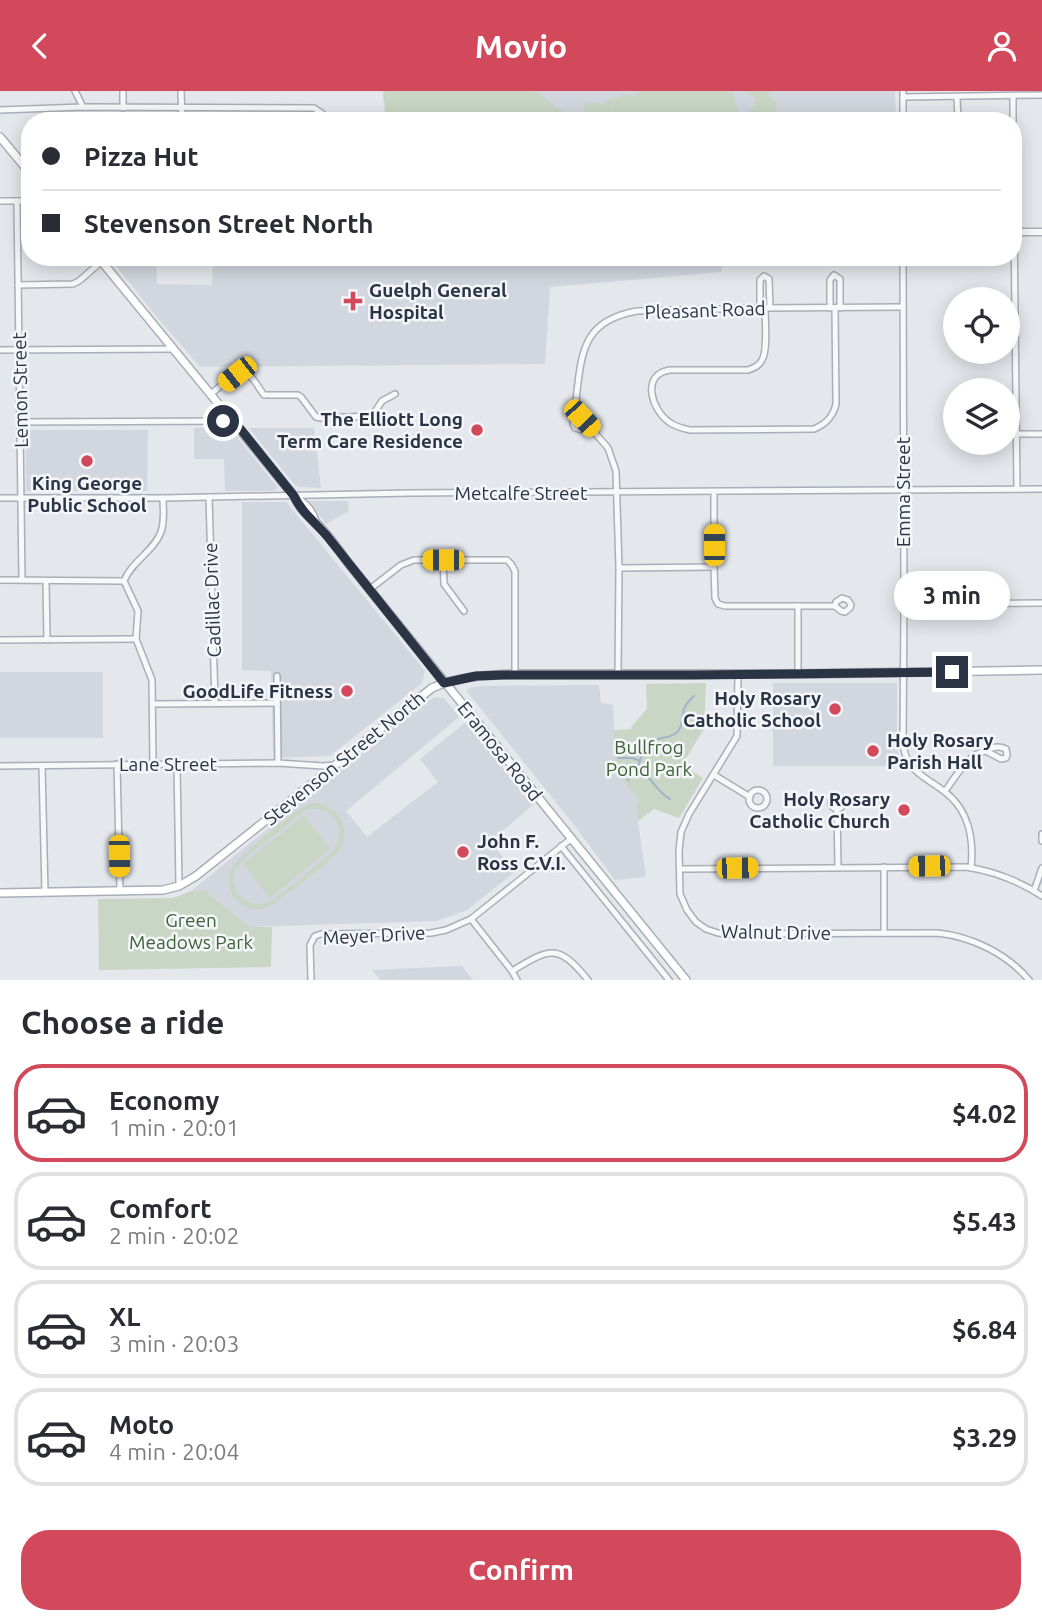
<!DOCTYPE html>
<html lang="en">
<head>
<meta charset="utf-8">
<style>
	:root { --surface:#fff; --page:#f2f2f3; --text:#2b2b33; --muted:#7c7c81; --line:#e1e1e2; --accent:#d1495b }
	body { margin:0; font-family:Ubuntu,sans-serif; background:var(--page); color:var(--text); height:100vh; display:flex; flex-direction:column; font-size:26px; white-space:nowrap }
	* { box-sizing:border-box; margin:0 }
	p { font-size:23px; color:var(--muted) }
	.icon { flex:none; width:38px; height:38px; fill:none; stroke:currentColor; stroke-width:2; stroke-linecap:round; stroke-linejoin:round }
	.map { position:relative; height:889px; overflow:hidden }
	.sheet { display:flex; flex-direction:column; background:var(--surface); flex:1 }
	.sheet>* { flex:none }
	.hud { position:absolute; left:21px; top:21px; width:1001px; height:154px; border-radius:28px; box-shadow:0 4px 18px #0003; display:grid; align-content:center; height:154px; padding:0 21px; background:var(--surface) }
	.fabs { position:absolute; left:943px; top:196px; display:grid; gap:14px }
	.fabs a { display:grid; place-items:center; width:77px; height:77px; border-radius:50%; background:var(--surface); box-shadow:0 4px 18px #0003; font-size:35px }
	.end { position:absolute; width:32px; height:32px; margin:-16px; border:9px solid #2b3445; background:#fff; box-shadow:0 0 0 4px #fff }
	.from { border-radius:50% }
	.bubble { position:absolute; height:49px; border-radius:24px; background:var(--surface); box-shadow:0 4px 18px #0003; font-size:23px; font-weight:700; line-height:49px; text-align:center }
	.car { position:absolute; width:21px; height:42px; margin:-21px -10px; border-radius:9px; box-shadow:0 0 5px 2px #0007; background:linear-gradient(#f5c518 24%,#345 0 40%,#f5c518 0 76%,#345 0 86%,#f5c518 0) }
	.hud b { display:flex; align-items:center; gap:24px; height:66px; font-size:26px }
	.hud b+b { border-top:2px solid var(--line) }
	.hud i { width:18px; height:18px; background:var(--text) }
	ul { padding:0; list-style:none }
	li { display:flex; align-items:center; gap:21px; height:98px; margin:0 14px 10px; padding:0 7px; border:4px solid var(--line); border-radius:28px }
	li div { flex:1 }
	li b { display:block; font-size:26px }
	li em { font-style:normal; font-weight:700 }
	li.current { border-color:var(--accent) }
	li>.icon { width:63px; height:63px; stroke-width:1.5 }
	h2 { padding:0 21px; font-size:32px; line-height:84px }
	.primary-button { display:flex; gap:14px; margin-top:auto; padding:14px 21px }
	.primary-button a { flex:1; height:80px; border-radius:28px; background:var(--accent); color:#fff; font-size:28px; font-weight:700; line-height:80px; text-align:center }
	header { display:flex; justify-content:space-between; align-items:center; height:91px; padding:0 21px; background:var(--accent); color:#fff; font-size:32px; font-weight:700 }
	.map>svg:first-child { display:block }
	.built { fill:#d2d6de }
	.green { fill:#c9d6c5; fill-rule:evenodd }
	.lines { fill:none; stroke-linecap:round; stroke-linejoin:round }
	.stream { stroke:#9fb4cc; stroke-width:2 }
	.minor-casing { stroke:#a9aeb7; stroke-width:8 }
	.tertiary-casing { stroke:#a9aeb7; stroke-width:9 }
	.secondary-casing { stroke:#a9aeb7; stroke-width:10 }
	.minor { stroke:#f7f8fa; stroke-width:5 }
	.tertiary { stroke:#f7f8fa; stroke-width:6 }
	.secondary { stroke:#fff; stroke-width:7 }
	.route { stroke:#2b3445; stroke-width:9 }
	.poi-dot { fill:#d1495b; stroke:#f4f6f9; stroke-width:2.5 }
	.labels { text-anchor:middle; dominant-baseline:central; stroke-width:5; stroke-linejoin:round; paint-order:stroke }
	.poi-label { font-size:19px; font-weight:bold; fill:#2b3445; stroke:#f4f6f9; text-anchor:end }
	.street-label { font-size:19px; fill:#2b3445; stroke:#f4f6f9 }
	.park-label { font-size:19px; fill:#3f6138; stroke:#f4f6f9 }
</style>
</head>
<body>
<header><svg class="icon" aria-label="back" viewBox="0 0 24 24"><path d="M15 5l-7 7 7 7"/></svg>Movio<svg class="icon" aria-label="person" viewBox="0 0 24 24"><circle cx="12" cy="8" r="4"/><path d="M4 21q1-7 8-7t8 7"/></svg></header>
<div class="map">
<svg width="1042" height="889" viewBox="0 0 1042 889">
	<rect width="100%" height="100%" fill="#e4e7ec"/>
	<!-- built -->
	<g class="built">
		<path d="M383,0H895L896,30H390V11H383Z"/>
		<path d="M109,166H156L157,193L212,194L213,166H725L721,181L550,196L545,273L200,276L156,225Z"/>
		<path d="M229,336L278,397L273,400H225L224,368H194V337Z"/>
		<path d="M249,337H314L321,397L299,396L295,394Z"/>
		<path d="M26,339H148L147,400H26Z"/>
		<path d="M309,410H348L349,420L326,433Z"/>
		<path d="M242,411H286L425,580L422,592L330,665L273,667L271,580L242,579Z"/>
		<rect x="0" y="581" width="103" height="66"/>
		<path d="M773,592H897V660L903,672L900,675H773Z"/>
		<path d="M599,594L601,612L613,614L616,682L641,711L638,730L646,786L615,789L575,735L466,599L472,596L486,595Z"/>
		<path d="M435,606L444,607L459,626L346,720L367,746L438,691L420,668L465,632L491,662L533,714L490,750L515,781L467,819L437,830L250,836L205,800H191L396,634L419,616Z"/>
		<path d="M462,875L473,889H381L372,879Z"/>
	</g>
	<!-- green -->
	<g class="green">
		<path d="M384,0H531L539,2L573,30H385Z"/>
		<path d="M637,0H732L742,30H612V14L611,13L609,30H583L584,15L587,11L608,13L604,10L613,6L618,7L620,3L635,5Z"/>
		<path d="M748,0H772L768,4L777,12L775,22L771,30H749V24L756,7L748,2Z"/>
		<path d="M706,592L704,638L682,674L703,687L679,727L654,718L638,730L637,710H640L616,682L613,639L631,638V636L647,618L646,593Z"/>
		<path d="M314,712C331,714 345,725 344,744C344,749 343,755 340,759C332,769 273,816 262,818C254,819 244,816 237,810C228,801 227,785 233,775C239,765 293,721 304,715C308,713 308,713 314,712ZM307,718C332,715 349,735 334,758C323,769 278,808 265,812C246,818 228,799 235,780C237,775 241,771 245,767Z"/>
		<path d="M304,724L330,758L270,807L243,773Z"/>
		<path d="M191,800H205L250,836H272L271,876L99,879L98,808L173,807Z"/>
	</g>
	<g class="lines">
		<!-- stream -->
		<g class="stream">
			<path d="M618,667H633L640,670"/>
			<path d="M638,679C653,686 655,700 670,708"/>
			<path d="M628,689C644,676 637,662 649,652C659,645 671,649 679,639C683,632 682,625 684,618C686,612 690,609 694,605"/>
		</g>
		<defs>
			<g id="minor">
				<path d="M75,0L83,16"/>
				<path d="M123,0V17"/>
				<path d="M181,0L182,30"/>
				<path d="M1013,5V30"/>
				<path d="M903,6L1042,4"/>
				<path d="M957,6L958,30"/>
				<path d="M0,19L83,16L314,17L323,23V30"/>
				<path d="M903,30V0"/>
				<path d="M1013,43L1017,398"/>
				<path d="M0,110H30"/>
				<path d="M17,110L22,489"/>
				<path d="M903,166L904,513L903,653C907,682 925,685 945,701C969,719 974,749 971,777"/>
				<path d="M18,194L73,193L79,190L102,170"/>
				<path d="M760,217V189L764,185L769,188L770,217"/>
				<path d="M765,217C765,229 768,259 762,269C759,275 754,277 748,279H670C641,283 651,318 669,331C675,336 682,337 690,339L814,338C826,333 833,326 836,313L835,217"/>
				<path d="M830,217V189L834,184L840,188V217"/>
				<path d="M0,259L174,258"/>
				<path d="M211,303C220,296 239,275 250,285C256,290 259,298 264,304H298L301,306L316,326L321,327L372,325L382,310L395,303"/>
				<path d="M575,317L582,327L608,357L616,380L619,477L618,583"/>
				<path d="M20,331L234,330"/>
				<path d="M596,343L575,337L573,333C574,322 576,311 577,300C582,255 587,229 637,220L760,217L902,216"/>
				<path d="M1016,343H1042"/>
				<path d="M714,401V476L715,507L718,513L725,515H835L841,520L845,521L850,517L851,514L848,509L842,507L836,511L835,515"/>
				<path d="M209,406L215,611"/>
				<path d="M0,407H163L410,402L1042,398"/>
				<path d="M443,469L444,493L464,520"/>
				<path d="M619,477L714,476"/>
				<path d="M0,489L124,490"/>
				<path d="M46,490L47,549"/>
				<path d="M124,490L138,520L136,548L152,589L153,673"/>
				<path d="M124,490C131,471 154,460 161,441C165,430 163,418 163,407"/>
				<path d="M370,498L401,474L414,469H507L511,473L515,480V583"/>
				<path d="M904,513L1042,512"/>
				<path d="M798,515V583"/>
				<path d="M0,549L136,548"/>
				<path d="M738,583L737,645L689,723L681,741L679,760L680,803L687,819L696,831L706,838L718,842L731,843L938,842C972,846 1006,862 1029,889"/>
				<path d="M277,585L278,672"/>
				<path d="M153,613L277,612"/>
				<path d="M117,673L120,801"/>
				<path d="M177,673L179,795"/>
				<path d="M0,675L278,672L323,675L335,674"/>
				<path d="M42,675L45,801"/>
				<path d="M714,684L750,706"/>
				<circle cx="758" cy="708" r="9"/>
				<path d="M945,700C956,686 967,663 986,660L1001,668L1006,667L1007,664L1006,658C998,654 992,656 986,660"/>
				<circle cx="837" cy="712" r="6"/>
				<path d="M837,718L838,776"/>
				<path d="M1042,743V750"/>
				<path d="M561,755L669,889"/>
				<path d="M884,776V842"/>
				<path d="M680,778L966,776C993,780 1019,790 1042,805"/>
				<path d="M1034,800L1042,777"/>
				<path d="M471,828L512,880L517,889"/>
				<path d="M512,880C550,857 558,852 588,889"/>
				<path d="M311,889L310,854L315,845L321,843L431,842L446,839L471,828L572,747"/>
			</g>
			<path id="tertiary" d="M1013,141H1042"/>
			<g id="secondary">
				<path d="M0,46L30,82"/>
				<path d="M98,166L294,405C300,418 305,422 315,431C327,441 340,461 349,473L686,889"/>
				<path d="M294,405C304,412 312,419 315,430"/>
				<path d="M0,802L163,799L179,795L196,785L432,597C458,585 487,584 515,583H798L1042,579"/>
			</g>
		</defs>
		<!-- minor casing -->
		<use href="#minor" class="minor-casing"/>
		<!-- tertiary casing -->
		<use href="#tertiary" class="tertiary-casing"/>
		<!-- secondary casing -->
		<use href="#secondary" class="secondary-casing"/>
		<!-- minor -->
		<use href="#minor" class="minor"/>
		<!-- tertiary -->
		<use href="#tertiary" class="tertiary"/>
		<!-- secondary -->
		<use href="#secondary" class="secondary"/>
	</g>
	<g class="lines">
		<!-- route -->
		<path class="route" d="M223,330H234L294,405C302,422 315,431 327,445L444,592L476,585L503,584H693L952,581"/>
	</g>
	<!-- markers -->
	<g class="poi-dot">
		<path d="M349.5 199.5h7v7h7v7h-7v7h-7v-7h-7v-7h7z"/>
		<circle cx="477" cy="339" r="7"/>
		<circle cx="87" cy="370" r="7"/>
		<circle cx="347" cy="600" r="7"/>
		<circle cx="835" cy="618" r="7"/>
		<circle cx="873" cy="660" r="7"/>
		<circle cx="904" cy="719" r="7"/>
		<circle cx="463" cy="761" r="7"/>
	</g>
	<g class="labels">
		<!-- poi labels -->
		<g class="poi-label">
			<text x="369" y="199" text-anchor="start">Guelph General<tspan x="369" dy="22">Hospital</tspan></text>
			<text x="463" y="328">The Elliott Long<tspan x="463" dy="22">Term Care Residence</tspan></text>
			<text x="87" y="392" text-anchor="middle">King George<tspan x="87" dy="22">Public School</tspan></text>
			<text x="333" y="600">GoodLife Fitness</text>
			<text x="821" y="607">Holy Rosary<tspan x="821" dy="22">Catholic School</tspan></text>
			<text x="887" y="649" text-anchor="start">Holy Rosary<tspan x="887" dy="22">Parish Hall</tspan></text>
			<text x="890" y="708">Holy Rosary<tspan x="890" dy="22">Catholic Church</tspan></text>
			<text x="477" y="750" text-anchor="start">John F.<tspan x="477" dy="22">Ross C.V.I.</tspan></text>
		</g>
		<!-- street labels -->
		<g class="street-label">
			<text transform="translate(705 219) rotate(-2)">Pleasant Road</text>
			<text transform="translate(20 299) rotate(-91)">Lemon Street</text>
			<text transform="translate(903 401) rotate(-90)">Emma Street</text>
			<text x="521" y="402">Metcalfe Street</text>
			<text transform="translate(212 509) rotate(-92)">Cadillac Drive</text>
			<text transform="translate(500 660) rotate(51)">Eramosa Road</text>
			<text transform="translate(344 667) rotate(-39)">Stevenson Street North</text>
			<text x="168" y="673">Lane Street</text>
			<text transform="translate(776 841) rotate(1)">Walnut Drive</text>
			<text transform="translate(374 844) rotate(-3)">Meyer Drive</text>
		</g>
		<!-- park labels -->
		<g class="park-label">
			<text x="649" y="656">Bullfrog<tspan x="649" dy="22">Pond Park</tspan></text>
			<text x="191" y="829">Green<tspan x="191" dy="22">Meadows Park</tspan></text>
		</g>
	</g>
</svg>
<div class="fabs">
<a><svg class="icon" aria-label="locate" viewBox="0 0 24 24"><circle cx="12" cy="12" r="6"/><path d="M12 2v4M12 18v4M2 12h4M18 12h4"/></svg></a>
<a><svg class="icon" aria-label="layers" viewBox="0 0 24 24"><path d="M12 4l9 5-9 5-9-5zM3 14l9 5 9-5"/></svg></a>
</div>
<i class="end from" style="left:223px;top:330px"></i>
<i class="end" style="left:952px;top:581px"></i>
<div class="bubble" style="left:894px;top:480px;width:116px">3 min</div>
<i class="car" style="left:237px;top:283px;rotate:232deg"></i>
<i class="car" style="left:582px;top:327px;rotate:137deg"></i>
<i class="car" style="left:714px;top:454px;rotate:0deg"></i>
<i class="car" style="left:443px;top:469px;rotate:270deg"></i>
<i class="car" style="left:119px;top:765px;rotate:179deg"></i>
<i class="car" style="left:929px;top:775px;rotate:269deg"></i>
<i class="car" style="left:737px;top:777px;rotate:89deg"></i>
<div class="hud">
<b><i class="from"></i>Pizza Hut</b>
<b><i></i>Stevenson Street North</b>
</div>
</div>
<section class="sheet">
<h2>Choose a ride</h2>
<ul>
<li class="current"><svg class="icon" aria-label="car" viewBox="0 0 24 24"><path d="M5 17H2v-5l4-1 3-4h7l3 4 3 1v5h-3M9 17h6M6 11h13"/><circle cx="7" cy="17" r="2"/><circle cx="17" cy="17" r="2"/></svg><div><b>Economy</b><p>1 min · 20:01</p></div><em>$4.02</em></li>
<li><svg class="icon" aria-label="car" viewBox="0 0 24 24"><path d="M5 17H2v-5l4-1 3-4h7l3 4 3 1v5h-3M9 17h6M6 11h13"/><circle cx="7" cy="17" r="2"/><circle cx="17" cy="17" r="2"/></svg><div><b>Comfort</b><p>2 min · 20:02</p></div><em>$5.43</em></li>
<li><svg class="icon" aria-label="car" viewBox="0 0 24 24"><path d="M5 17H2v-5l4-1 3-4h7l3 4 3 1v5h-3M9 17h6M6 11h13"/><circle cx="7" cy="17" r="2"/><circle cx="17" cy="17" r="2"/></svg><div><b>XL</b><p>3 min · 20:03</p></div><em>$6.84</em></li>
<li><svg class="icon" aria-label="car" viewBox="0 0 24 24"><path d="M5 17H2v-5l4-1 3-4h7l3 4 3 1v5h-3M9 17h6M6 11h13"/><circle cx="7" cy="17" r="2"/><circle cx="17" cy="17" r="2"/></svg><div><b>Moto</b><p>4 min · 20:04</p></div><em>$3.29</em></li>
</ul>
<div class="primary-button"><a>Confirm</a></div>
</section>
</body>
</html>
